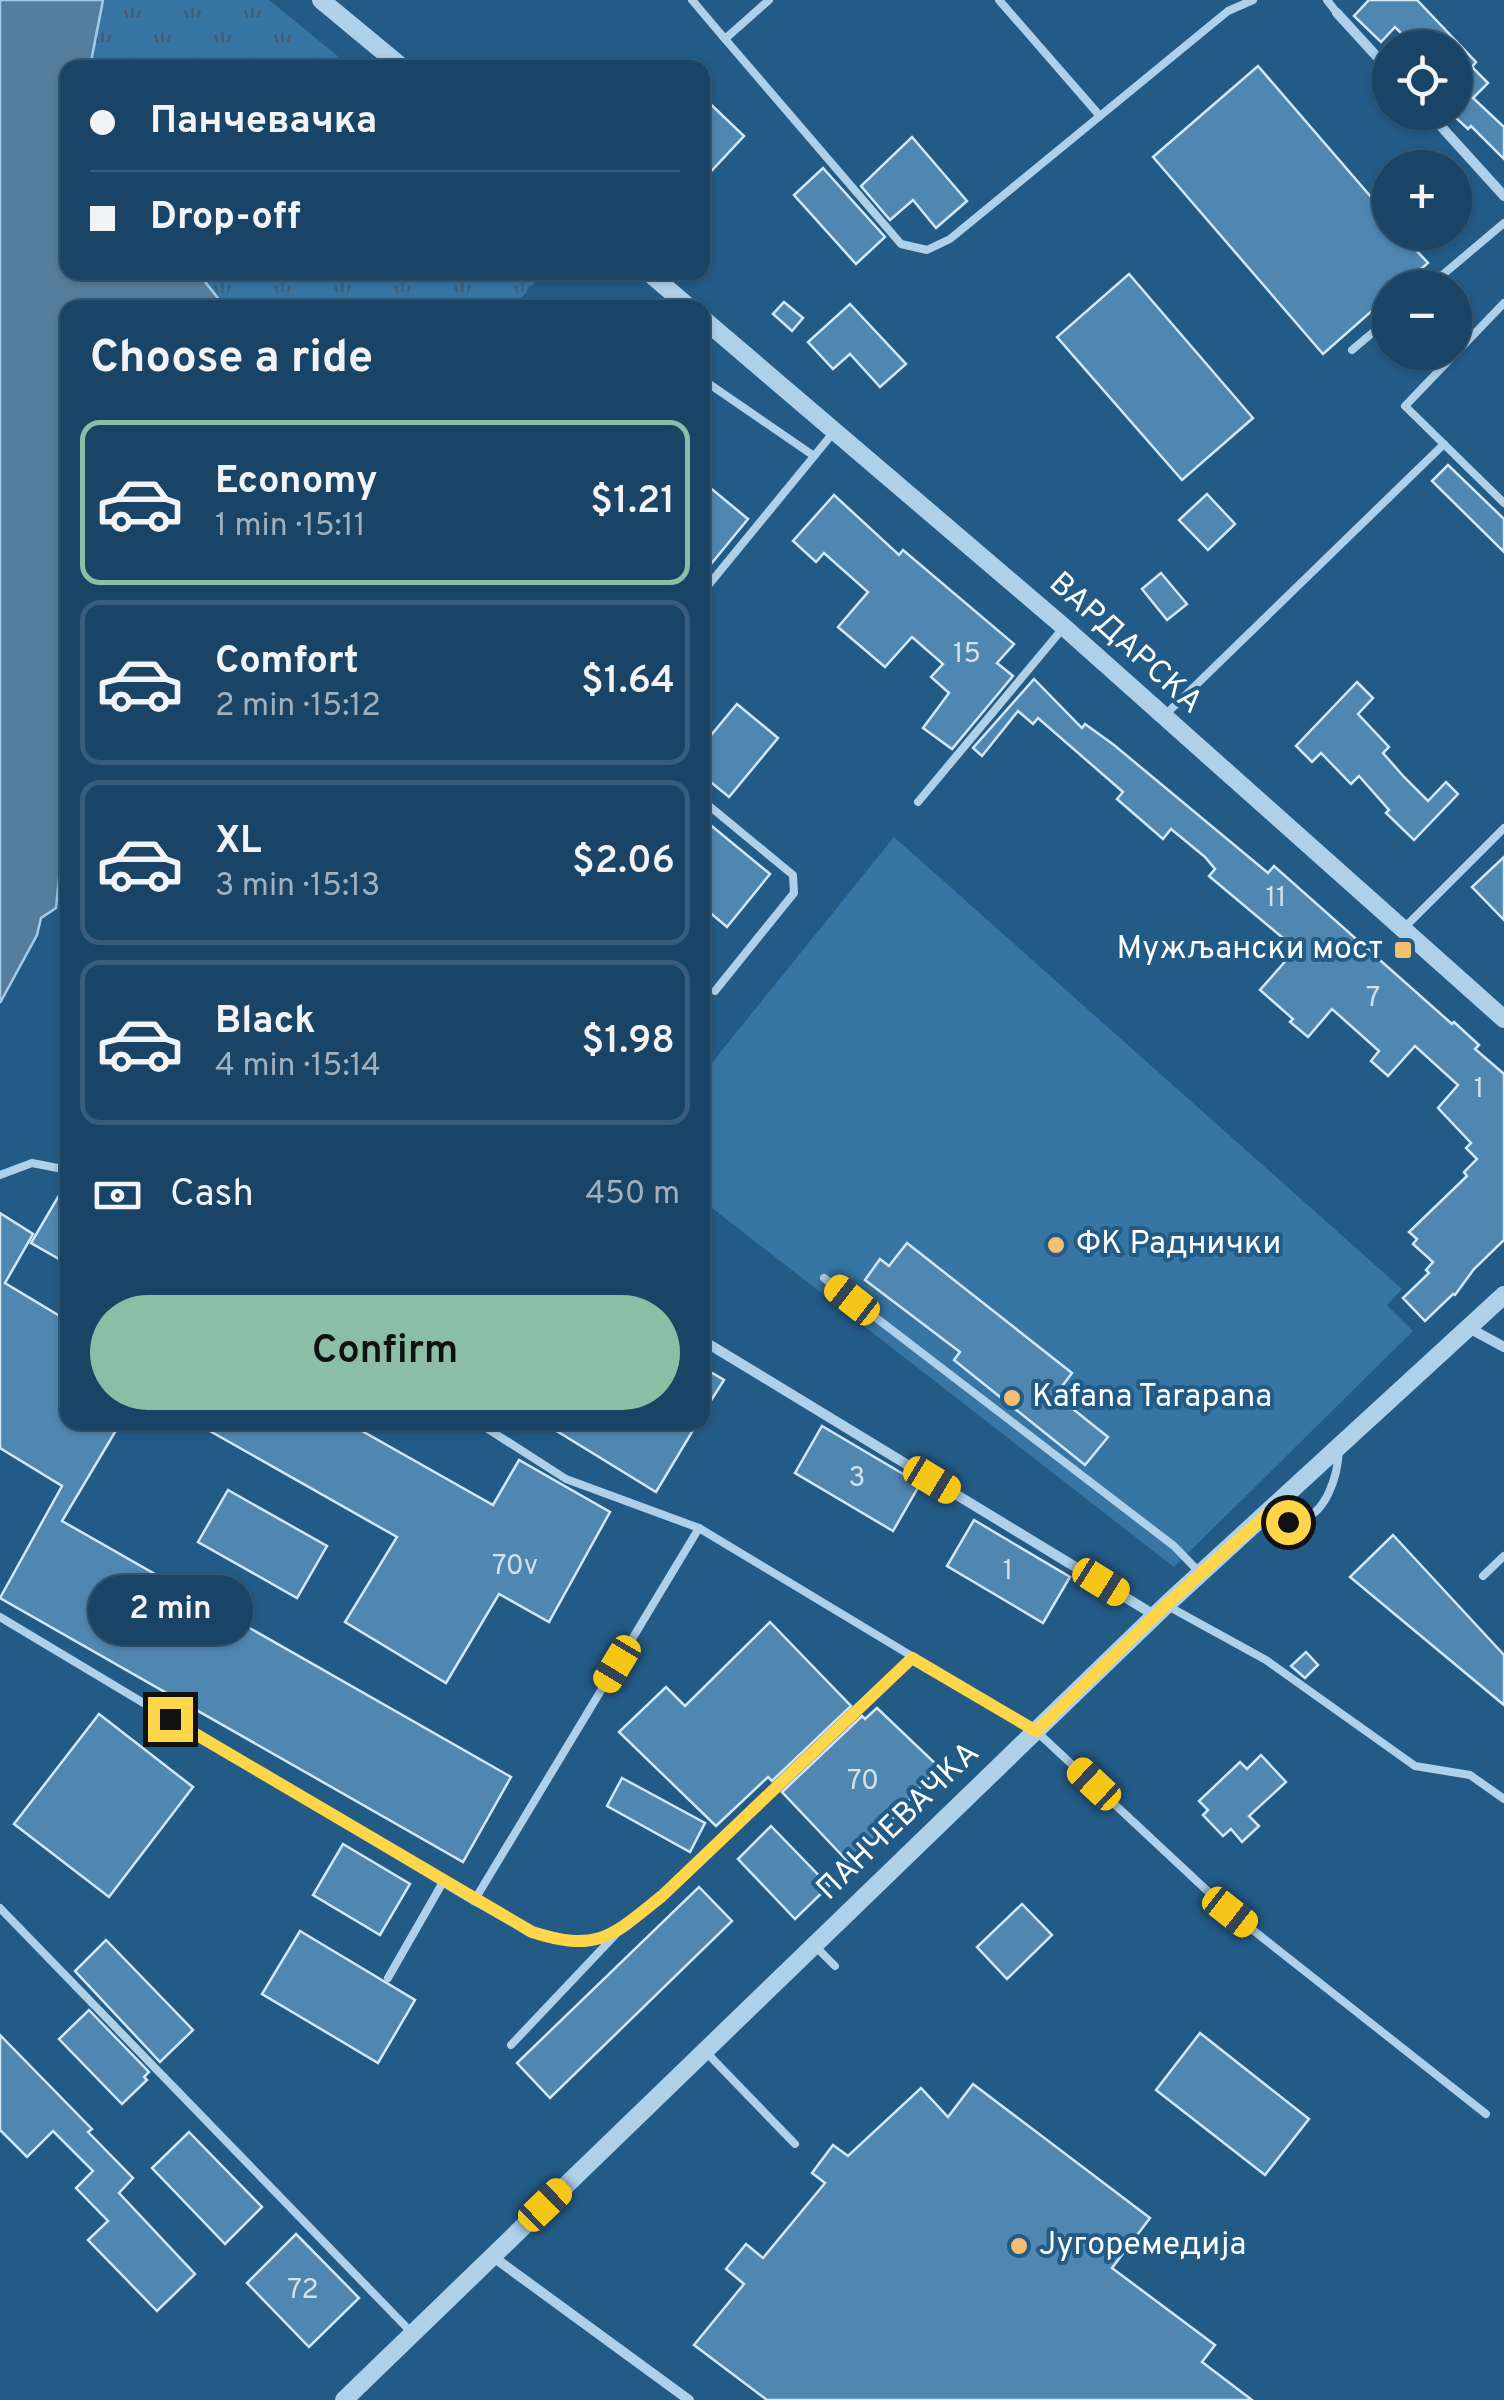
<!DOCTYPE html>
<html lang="en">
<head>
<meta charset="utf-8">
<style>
	:root { --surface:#1a4465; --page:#274e6e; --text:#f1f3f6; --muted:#9fb0bf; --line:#385c79; --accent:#8abfa5 }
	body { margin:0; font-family:Overpass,sans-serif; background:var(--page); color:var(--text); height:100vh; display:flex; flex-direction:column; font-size:38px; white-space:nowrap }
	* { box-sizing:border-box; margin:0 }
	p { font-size:32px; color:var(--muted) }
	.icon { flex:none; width:55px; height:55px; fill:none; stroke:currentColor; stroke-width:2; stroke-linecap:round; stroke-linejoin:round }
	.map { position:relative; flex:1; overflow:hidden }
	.sheet { position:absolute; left:60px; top:300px; width:650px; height:1130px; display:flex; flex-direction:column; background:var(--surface); border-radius:20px; box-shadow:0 2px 8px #0004,0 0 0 2px var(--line) }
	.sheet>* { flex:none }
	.hud { position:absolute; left:60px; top:60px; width:650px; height:220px; border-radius:20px; box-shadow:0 2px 8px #0004,0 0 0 2px var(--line); display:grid; align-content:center; height:220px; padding:0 30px; background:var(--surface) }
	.controls { position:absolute; left:1372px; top:30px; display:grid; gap:20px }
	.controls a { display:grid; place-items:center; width:100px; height:100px; border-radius:50%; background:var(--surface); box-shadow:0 2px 8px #0004,0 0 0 2px var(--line); font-size:50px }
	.end { position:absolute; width:45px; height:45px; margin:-22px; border:12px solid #ffd54a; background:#111; box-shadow:0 0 0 5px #111 }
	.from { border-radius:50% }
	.bubble { position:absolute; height:70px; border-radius:35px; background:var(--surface); box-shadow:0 2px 8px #0004,0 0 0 2px var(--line); font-size:32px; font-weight:600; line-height:70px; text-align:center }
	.car { position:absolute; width:30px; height:60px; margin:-30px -15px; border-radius:12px; box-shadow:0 0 8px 2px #0007; background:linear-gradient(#f5c518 24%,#345 0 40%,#f5c518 0 76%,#345 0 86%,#f5c518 0) }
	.hud b { display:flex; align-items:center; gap:35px; height:95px; font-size:38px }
	.hud b+b { border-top:2px solid var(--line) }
	.hud i { width:25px; height:25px; background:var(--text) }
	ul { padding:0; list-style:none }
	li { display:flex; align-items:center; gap:30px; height:165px; margin:0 20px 15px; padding:0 10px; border:5px solid var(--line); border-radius:20px }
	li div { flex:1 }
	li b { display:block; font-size:38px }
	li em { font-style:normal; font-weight:600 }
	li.active { border-color:var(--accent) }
	li>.icon { width:90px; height:90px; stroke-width:1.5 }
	h2 { padding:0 30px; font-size:45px; line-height:120px }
	.pay { display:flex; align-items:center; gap:25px; height:110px; padding:0 30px; font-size:38px }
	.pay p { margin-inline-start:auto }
	.button { display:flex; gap:20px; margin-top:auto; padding:20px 30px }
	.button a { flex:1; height:115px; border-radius:60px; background:var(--accent); color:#111; font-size:40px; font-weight:600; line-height:115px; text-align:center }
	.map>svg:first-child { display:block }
	.grass { fill:url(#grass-tufts) }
	.park { fill:#3775a4 }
	.water { fill:#567d9b; stroke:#a3ccea; stroke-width:2.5 }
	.building { fill:#5087b1; stroke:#d3e8f7; stroke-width:2.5 }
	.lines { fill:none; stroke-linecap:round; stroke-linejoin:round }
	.service { stroke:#aed0e9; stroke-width:8 }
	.minor { stroke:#aed0e9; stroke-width:10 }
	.tertiary { stroke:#aed0e9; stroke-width:18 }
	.route { stroke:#ffd54a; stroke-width:12 }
	.poi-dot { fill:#f4bf71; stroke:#235b87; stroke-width:4 }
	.labels { text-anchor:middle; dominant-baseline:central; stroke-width:8; stroke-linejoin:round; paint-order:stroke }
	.number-label { font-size:28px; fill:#d3e1ec }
	.street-label { font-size:32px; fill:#fff; stroke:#235b87 }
	.poi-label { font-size:32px; fill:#fff; stroke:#235b87; text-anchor:start }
</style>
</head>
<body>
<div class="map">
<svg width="1504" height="2400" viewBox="0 0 1504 2400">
	<defs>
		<pattern id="grass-tufts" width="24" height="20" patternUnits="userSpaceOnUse" patternTransform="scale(2.5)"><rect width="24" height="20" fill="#3775a4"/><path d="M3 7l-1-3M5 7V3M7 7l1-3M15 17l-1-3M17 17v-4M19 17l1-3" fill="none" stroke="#435e74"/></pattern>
	</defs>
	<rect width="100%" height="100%" fill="#235b87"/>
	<!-- grass -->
	<g class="grass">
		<path d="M103,0H269L351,67L90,68Z"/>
		<path d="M198,273H543L512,308L225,307Z"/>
	</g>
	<!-- park -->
	<path class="park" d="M894,837L1402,1289L1387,1305L1413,1331L1174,1567L703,1201L702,1075Z"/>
	<!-- water -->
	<path class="water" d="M0,0H103L90,67L68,68V272L198,273L225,307L68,308L67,875L59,879L56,908L41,918L37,935L0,1003Z"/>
	<!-- building -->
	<g class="building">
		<path d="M1369,0H1417L1476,62L1472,67L1488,83L1473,98L1504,127V159L1471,126L1468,129L1455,117V48H1416L1395,27L1381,42L1354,16Z"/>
		<path d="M1258,66L1390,219V232H1434L1415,249L1428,263L1399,288H1390V295L1323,354L1153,157Z"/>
		<path d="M702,96L744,136L702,181Z"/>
		<path d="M912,137L967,201L936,228L913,200L890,220L861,186Z"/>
		<path d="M823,168L885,237L856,264L794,195Z"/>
		<path d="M1129,274L1253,418L1182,480L1057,337Z"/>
		<path d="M784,302L803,318L792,331L773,314Z"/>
		<path d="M850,304L906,364L880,387L850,354L833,369L808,342Z"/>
		<path d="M1448,465L1504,519V552L1432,481Z"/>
		<path d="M702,481L748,519L702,575Z"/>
		<path d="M1207,494L1235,524L1208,550L1179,520Z"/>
		<path d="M834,495L899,555L903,550L1014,644L997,663L1013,676L952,749L923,728L949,693L931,677L943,664L912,637L885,667L838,627L868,592L824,553L816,562L793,541Z"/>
		<path d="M1161,573L1187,604L1167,620L1142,589Z"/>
		<path d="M1034,679L1082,728L1085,724L1114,745L1268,873L1274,866L1452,1024L1454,1022L1479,1045L1475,1049L1504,1074V1240L1474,1269L1455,1295L1453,1294L1425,1321L1403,1298L1429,1273L1426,1270L1433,1262L1413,1244L1417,1239L1409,1232L1467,1176L1464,1172L1477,1159L1466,1148L1471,1143L1438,1108L1458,1085L1415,1046L1388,1076L1371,1061L1379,1051L1332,1009L1308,1037L1290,1022L1293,1019L1260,990L1296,949L1209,876L1215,869L1205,857L1171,829L1163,839L1117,799L1123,792L1038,718L1033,724L1018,711L982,756L973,748Z"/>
		<path d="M1357,682L1373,698L1358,714L1389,747L1383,753L1404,777L1428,801L1446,782L1458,794L1414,840L1386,813L1389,810L1359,776L1351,784L1321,753L1312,762L1296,746Z"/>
		<path d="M737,704L778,738L729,797L702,775V746Z"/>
		<path d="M702,818L770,874L727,927L702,906Z"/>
		<path d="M1504,857V920L1472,887Z"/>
		<path d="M68,1180V1264L31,1243Z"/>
		<path d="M0,1213L33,1234L5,1283L68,1321V1422H121L62,1521L511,1777L463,1862L0,1598L62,1486L0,1448Z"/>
		<path d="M907,1243L1072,1373L1060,1389L1078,1403L1073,1409L1108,1437L1085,1465L954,1360L960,1352L865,1280L880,1259L889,1266Z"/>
		<path d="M702,1367L724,1380L702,1415Z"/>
		<path d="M194,1422H346L493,1505L519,1460L610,1512L549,1622L499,1594L446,1683L345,1622L397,1537Z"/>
		<path d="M542,1422H698L656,1492Z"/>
		<path d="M822,1426L920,1484L893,1531L795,1473Z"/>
		<path d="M228,1490L327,1546L297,1598L198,1542Z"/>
		<path d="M974,1520L1070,1577L1043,1623L947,1566Z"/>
		<path d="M1393,1535L1504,1655V1705L1350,1577Z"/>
		<path d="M770,1622L851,1706L772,1781L768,1777L716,1826L619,1732L666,1687L685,1706Z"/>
		<path d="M1306,1652L1318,1665L1305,1678L1291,1666Z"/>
		<path d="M877,1708L939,1767L851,1865L782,1792L862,1716L865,1719Z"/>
		<path d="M99,1714L193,1787L109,1897L14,1824Z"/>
		<path d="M1261,1755L1286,1782L1249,1816L1259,1826L1242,1842L1231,1829L1223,1836L1203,1815L1208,1810L1199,1801L1240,1762L1247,1769Z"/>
		<path d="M622,1778L705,1823L690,1852L607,1806Z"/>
		<path d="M771,1826L829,1886L795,1919L738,1859Z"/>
		<path d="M343,1844L410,1884L380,1935L313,1895Z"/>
		<path d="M699,1887L732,1921L550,2098L517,2063Z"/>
		<path d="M1022,1904L1052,1935L1007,1979L977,1947Z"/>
		<path d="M300,1931L415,2000L378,2063L262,1994Z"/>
		<path d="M106,1940L193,2030L160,2062L75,1971Z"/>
		<path d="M89,2010L149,2072L144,2077L147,2080L122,2104L59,2039Z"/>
		<path d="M1200,2033L1309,2119L1265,2175L1156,2090Z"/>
		<path d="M0,2035L92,2129L88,2132L133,2178L119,2193L195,2274L157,2311L88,2240L108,2221L76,2188L93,2171L53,2131L27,2157L0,2130Z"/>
		<path d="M973,2084L1150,2218L1112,2268L1215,2345L1202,2362L1252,2400H767L694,2345L744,2284L726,2269L746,2244L763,2258L825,2183L812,2173L833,2145L848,2156L921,2088L948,2117Z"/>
		<path d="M189,2132L262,2207L225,2244L152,2168Z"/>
		<path d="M296,2234L359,2298L309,2347L247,2283Z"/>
	</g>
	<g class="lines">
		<!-- service -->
		<g class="service">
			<path d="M692,0L725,39"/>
			<path d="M769,0L725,39L901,244L927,250L950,239L1228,11L1253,0"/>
			<path d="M999,0L1100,116"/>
			<path d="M1327,0L1337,13"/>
			<path d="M1427,288L1504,223"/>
			<path d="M1504,303L1405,406L1504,503"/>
			<path d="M1352,350L1390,318"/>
			<path d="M702,379L814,456"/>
			<path d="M702,593L833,433"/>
			<path d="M1164,716L1444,444"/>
			<path d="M702,800L793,875L794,893L715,991"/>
			<path d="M918,802L1064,627"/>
			<path d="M1405,927L1504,828"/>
			<path d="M0,1175L32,1163L68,1170"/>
			<path d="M824,1278L1174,1546L1201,1574"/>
			<path d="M477,1422L566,1479L699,1528L1036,1731L1230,1912L1486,2114"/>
			<path d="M1267,1514C1276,1518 1287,1523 1297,1521C1327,1516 1338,1474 1339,1449"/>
			<path d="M1483,1576L1504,1556"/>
			<path d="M1166,1605L1266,1660L1415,1766L1470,1775L1504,1799"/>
			<path d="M0,1617L474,1901C519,1925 569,1961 620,1931C635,1922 649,1907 662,1896L912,1658"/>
			<path d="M474,1901L699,1528"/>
			<path d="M0,1908L413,2334"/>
			<path d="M814,1945L835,1966"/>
			<path d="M388,1978L443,1882"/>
			<path d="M511,2045L618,1932"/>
			<path d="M705,2051L795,2144"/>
		</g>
		<!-- minor -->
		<g class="minor">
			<path d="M1337,13L1390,71"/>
			<path d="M1428,112L1504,196"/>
			<path d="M1469,1328L1504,1347"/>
			<path d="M702,1340L1156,1616"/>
			<path d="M492,2256L689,2400"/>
		</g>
		<!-- tertiary -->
		<g class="tertiary">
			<path d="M321,0L403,68"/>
			<path d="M648,272L690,308"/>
			<path d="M702,318L1064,627L1504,1019"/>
			<path d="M344,2400L1166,1605L1504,1295"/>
		</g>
	</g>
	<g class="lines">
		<!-- route -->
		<path class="route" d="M170,1719L532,1932C598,1953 612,1936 662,1896L912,1658L1036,1731L1166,1605L1267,1514L1288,1522"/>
	</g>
	<!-- markers -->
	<g class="poi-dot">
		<rect x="1393" y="940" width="20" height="20" rx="5"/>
		<circle cx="1056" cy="1245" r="10"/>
		<circle cx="1012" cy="1398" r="10"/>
		<circle cx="1019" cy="2246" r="10"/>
	</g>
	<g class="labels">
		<!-- number labels -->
		<g class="number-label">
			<text x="967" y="655">15</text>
			<text x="1276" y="899">11</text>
			<text x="1373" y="999">7</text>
			<text x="1479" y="1090">1</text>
			<text x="857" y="1479">3</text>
			<text x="515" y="1567">70v</text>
			<text x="1008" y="1572">1</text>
			<text x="863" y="1782">70</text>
			<text x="303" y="2291">72</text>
		</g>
		<!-- street labels -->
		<g class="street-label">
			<text transform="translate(1125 644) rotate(42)">ВАРДАРСКА</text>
			<text transform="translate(899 1822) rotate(-44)">ПАНЧЕВАЧКА</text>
		</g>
		<!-- poi labels -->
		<g class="poi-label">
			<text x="1383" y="950" text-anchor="end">Мужљански мост</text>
			<text x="1076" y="1245">ФК Раднички</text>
			<text x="1032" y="1398">Kafana Tarapana</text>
			<text x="1039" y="2246">Југоремедија</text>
		</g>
	</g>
</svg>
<div class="controls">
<a><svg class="icon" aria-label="locate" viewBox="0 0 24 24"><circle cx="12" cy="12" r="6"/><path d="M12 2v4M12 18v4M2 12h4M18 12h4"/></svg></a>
<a>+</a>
<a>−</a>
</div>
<i class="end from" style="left:1288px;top:1522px"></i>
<i class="end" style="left:170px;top:1719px"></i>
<div class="bubble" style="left:88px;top:1575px;width:165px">2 min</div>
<i class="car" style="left:852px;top:1300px;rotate:308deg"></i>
<i class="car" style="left:932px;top:1480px;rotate:121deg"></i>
<i class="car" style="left:1101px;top:1582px;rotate:122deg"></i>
<i class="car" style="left:617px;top:1664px;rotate:211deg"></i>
<i class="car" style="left:1094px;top:1784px;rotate:313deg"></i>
<i class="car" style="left:1230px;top:1912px;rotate:128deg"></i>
<i class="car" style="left:545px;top:2205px;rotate:46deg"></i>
<div class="hud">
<b><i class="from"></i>Панчевачка</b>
<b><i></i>Drop-off</b>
</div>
<section class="sheet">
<h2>Choose a ride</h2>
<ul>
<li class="active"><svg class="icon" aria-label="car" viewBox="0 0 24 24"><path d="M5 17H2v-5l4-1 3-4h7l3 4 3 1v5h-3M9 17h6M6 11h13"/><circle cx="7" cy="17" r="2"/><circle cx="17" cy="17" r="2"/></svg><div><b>Economy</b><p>1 min · 15:11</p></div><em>$1.21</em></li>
<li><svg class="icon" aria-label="car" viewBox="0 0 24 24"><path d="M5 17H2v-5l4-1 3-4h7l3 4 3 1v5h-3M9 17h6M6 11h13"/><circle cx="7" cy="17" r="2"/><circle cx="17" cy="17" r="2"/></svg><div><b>Comfort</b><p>2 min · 15:12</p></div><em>$1.64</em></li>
<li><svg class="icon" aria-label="car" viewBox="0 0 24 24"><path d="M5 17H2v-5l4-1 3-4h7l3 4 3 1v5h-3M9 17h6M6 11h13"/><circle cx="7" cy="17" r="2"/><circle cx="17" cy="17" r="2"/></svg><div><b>XL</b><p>3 min · 15:13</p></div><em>$2.06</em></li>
<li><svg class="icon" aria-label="car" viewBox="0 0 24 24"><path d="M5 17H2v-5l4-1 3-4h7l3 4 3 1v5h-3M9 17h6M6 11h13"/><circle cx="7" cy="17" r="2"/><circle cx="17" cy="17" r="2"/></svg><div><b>Black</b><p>4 min · 15:14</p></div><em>$1.98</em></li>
</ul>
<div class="pay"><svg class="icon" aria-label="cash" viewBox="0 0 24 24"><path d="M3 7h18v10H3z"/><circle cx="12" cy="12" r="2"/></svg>Cash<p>450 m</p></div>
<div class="button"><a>Confirm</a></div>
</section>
</div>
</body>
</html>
